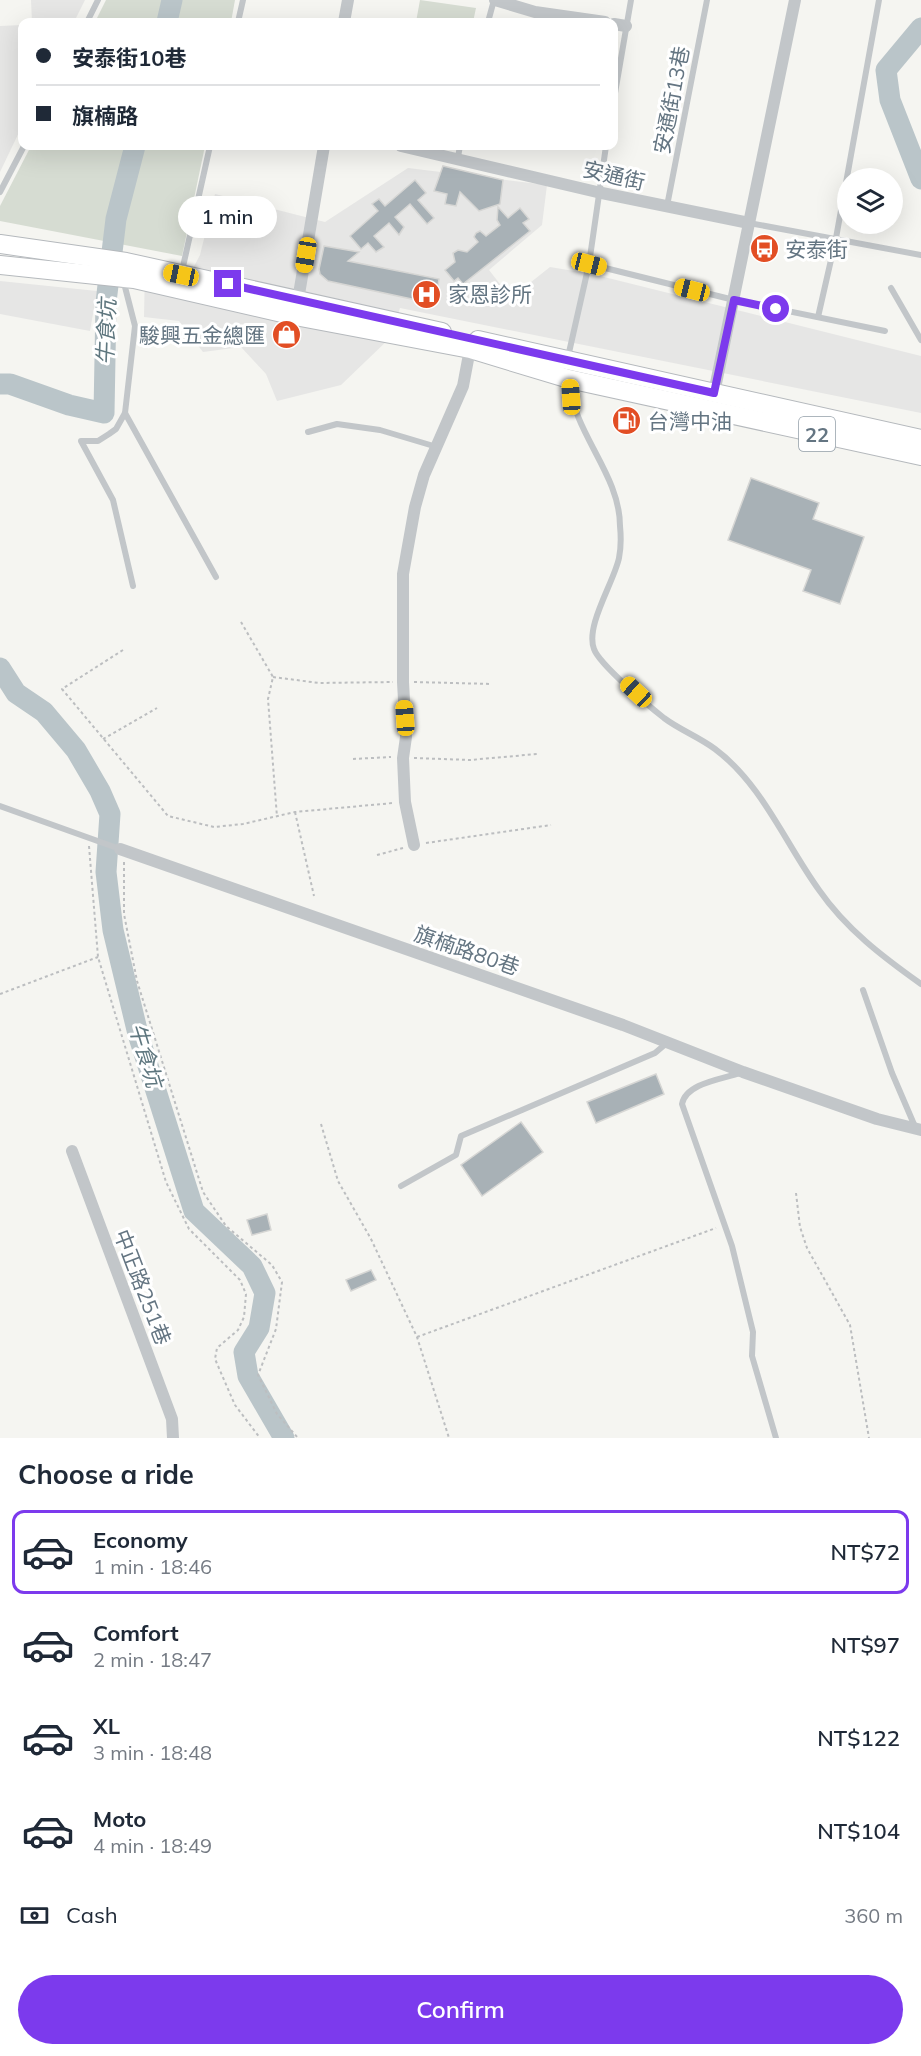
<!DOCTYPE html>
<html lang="en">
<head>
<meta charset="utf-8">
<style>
	:root { --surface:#fff; --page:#f2f2f3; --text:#1f2937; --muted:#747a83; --line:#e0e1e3; --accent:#7c3aed }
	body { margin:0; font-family:Mulish,"Noto Sans TC",sans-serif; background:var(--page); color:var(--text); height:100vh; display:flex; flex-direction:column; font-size:22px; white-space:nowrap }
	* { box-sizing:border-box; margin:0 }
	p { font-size:20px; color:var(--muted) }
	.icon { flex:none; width:33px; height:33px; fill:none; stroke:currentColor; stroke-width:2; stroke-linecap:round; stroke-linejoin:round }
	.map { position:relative; height:1438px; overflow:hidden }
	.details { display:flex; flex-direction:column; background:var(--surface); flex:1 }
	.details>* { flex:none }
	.guide { position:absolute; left:18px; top:18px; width:600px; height:132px; border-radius:12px; box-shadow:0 6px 24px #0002; display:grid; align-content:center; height:132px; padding:0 18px; background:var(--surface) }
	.fabs { position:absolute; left:837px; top:168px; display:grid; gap:12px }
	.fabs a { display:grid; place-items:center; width:66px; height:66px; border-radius:50%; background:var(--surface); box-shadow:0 6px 24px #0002; font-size:30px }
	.end { position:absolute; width:27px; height:27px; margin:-14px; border:8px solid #7c3aed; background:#fff; box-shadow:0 0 0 3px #fff }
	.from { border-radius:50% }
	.bubble { position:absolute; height:42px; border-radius:21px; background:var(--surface); box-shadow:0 6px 24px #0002; font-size:20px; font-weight:600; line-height:42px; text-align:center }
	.car { position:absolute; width:18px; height:36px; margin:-18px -9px; border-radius:8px; box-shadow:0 0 4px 2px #0007; background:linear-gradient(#f5c518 24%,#345 0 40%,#f5c518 0 76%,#345 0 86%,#f5c518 0) }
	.guide b { display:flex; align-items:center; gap:21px; height:57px; font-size:22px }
	.guide b+b { border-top:2px solid var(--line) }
	.guide i { width:15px; height:15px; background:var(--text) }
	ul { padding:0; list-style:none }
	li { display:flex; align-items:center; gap:18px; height:84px; margin:0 12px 9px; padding:0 6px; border:3px solid transparent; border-radius:12px }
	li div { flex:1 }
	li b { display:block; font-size:22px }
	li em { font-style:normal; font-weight:600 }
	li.current { border-color:var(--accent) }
	li>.icon { width:54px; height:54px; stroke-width:1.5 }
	h2 { padding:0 18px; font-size:27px; line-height:72px }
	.pay { display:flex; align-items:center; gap:15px; height:66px; padding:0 18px; font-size:22px }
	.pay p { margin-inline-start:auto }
	.action { display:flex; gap:12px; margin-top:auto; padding:12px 18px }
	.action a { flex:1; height:69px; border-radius:36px; background:var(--accent); color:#fff; font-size:24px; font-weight:600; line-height:69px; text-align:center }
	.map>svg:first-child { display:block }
	.built { fill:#e6e6e5 }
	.green { fill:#d6dcd2 }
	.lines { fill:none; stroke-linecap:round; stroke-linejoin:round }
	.river { stroke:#bac5c9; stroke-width:21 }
	.building { fill:#a8b1b6; stroke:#d6d6d4; stroke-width:1.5 }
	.primary-casing { stroke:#b5b9bd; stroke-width:20 }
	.path { stroke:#bcbec0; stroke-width:2; stroke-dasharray:3 3; stroke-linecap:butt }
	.service { stroke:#c2c6c9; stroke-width:6 }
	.minor { stroke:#c2c6c9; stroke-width:12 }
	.primary { stroke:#fff; stroke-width:18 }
	.route { stroke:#7c3aed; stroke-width:8 }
	.labels { text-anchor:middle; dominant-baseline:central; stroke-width:6; stroke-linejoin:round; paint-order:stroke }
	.shield { fill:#fff; stroke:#929ea8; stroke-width:1.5 }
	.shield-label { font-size:20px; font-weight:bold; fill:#647582 }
	.street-label { font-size:21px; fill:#647582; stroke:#fff }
	.poi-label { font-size:21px; fill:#647582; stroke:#fff; text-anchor:start }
	.water-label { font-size:22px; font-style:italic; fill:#5f777f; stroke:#fff }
</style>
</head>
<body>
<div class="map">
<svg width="921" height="1438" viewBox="0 0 921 1438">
	<rect width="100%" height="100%" fill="#f5f5f1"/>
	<!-- built -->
	<g class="built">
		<path d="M31,0H85L74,22H32Z"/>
		<path d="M22,25V126L0,172V26Z"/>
		<path d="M408,168L547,185L542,225L489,270L511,298L550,267L592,274L921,356V413L400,308L391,337L341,385L277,401L266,374L241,347L203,352L179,321L144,317L145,268L189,276L200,255L215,194L325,222Z"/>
		<path d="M0,281L97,291L90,331L0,314Z"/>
	</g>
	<!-- green -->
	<g class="green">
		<path d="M106,0H235L231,22H95Z"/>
		<path d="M420,0L476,8L473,22H416Z"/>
		<path d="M31,146H205L182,256L0,221V206Z"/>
	</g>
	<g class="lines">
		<!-- river -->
		<g class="river">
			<path d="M167,22L172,0"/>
			<path d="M921,28L886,70L890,100L921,179"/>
			<path d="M0,384H10L69,405L104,413L106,302L116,219L135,146"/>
			<path d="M0,668L16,693L44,712L76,750L100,791L110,814L106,872L113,930L138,1034L194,1211L252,1266L265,1293L259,1328L244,1352L248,1376L284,1438"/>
		</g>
	</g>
	<!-- building -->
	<g class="building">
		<path d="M443,166L503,180L500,204L479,211L460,192L456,206L445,204L447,194L434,191Z"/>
		<path d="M415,180L426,193L418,200L434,218L427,224L410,204L395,217L404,227L399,235L389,223L374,236L384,247L376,252L368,243L361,249L350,236L378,211L372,204L379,199L385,206Z"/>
		<path d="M498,207L508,218L520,208L529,219L523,223L530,231L463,284L458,278L454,281L445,270L455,262L453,253L458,250L467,252L478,242L474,237L476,233L480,231L486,236L500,225L497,220Z"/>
		<path d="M324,246L359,252L348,261L439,279L435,304L328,281L320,274L319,269Z"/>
		<path d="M751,478L819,503L813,519L864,537L840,604L803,591L811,570L728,540Z"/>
		<path d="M656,1074L664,1094L596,1123L587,1102Z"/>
		<path d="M521,1122L543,1152L482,1196L461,1165Z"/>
		<path d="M267,1214L271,1230L252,1235L247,1220Z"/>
		<path d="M371,1270L376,1280L351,1291L346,1280Z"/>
	</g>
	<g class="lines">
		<defs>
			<g id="primary">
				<path d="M0,244L126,262L442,332"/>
				<path d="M0,265L134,279L295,316L470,349L569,379L921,456"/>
				<path d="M478,340L921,439"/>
			</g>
		</defs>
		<!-- primary casing -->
		<use href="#primary" class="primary-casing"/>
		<!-- path -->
		<g class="path">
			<path d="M241,622L273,677L268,699L277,817"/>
			<path d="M123,650L62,689L168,816L214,827L243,824L295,812L393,803"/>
			<path d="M273,677L319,683L393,682"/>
			<path d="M414,682L492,684"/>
			<path d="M103,739L157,708"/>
			<path d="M414,758L470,760L537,754"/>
			<path d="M353,759L391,757"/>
			<path d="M295,812L314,896"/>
			<path d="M426,843L551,825"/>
			<path d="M89,846L98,957L166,1182L189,1229L240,1280L246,1294L244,1317L238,1330L217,1348L215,1359L235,1405L260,1438"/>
			<path d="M377,855L403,848"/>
			<path d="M124,862V914L137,981L203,1192L226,1226L272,1265L282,1282L276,1329L258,1375L277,1414L298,1438"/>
			<path d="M0,994L98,957"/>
			<path d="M321,1124L338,1181L371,1239L417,1337L449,1438"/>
			<path d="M796,1193L800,1227L807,1248L850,1325L869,1438"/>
			<path d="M417,1337L716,1228"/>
		</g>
		<!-- service -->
		<g class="service">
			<path d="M87,22L98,0"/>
			<path d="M238,22L243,0"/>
			<path d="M488,22L494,0"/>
			<path d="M614,99L631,0"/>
			<path d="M458,157L460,146"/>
			<path d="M0,192L24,146"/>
			<path d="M667,206L707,0"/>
			<path d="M749,223L921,255"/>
			<path d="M589,264L734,300L885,331"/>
			<path d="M182,271L210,146"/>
			<path d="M131,281L125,287L135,326L125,413L116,429L109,434L98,441H81L113,500L133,586"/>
			<path d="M891,288L921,340"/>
			<path d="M818,317L836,238L879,0"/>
			<path d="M568,357L589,264L606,146"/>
			<path d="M570,383C573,433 620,474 620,526C621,536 621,548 619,558C614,582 585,626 594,649C599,664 650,707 664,718C680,730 699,737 715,749C762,784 785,843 819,890C846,929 883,957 921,984"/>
			<path d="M125,413L216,577"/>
			<path d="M308,432L337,424L380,430L437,447"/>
			<path d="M0,806L120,849"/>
			<path d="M863,990L892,1073L916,1129"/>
			<path d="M740,1073C723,1079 686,1083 682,1104L732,1246L753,1332L752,1356L776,1438"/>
			<path d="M401,1186L456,1155L461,1136L655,1053L668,1042"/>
		</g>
		<!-- minor -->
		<g class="minor">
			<path d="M495,0L535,12L605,22"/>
			<path d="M344,22L348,0"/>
			<path d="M614,24L626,26"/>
			<path d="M401,146L597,192L749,223"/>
			<path d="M297,306L324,146"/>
			<path d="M713,398L795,0"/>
			<path d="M414,845L405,802L403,758L406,737L403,682V574L415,507L424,475L463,386L470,349"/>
			<path d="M120,849L623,1025L743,1072L877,1119L921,1130"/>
			<path d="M72,1151L172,1419L173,1438"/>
		</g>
		<!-- primary -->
		<use href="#primary" class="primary"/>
	</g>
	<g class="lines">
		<!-- route -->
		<path class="route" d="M228,284L714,393L734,300L776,309"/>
	</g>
	<!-- icons -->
	<defs>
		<symbol id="bus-disc" viewBox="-11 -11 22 22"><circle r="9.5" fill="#e24e24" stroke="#fff"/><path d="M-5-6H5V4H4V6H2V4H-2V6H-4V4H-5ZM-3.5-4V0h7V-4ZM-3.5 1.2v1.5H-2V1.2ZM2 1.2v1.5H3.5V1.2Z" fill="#fff"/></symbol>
		<symbol id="hospital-disc" viewBox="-11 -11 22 22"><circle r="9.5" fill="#e24e24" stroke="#fff"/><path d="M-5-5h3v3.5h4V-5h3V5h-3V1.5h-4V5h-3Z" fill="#fff"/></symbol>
		<symbol id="shop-disc" viewBox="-11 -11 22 22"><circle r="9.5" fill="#e24e24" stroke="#fff"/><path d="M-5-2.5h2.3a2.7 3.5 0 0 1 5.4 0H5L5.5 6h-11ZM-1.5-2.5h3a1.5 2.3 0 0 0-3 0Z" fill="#fff"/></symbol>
		<symbol id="fuel-disc" viewBox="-11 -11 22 22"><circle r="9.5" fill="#e24e24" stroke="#fff"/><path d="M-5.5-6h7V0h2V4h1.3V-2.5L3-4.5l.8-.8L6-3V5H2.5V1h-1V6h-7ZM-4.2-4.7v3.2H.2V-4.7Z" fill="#fff"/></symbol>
	</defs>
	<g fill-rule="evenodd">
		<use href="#bus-disc" x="748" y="232" width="33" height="33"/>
		<use href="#hospital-disc" x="410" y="278" width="33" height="33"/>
		<use href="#shop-disc" x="270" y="318" width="33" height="33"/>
		<use href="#fuel-disc" x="610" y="404" width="33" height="33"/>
	</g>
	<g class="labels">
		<!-- shield labels -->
		<rect class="shield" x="799" y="417" width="36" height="34" rx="4.5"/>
		<g class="shield-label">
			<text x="817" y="434">22</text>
		</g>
		<!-- street labels -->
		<g class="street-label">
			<text transform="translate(671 100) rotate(-79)">安通街13巷</text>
			<text transform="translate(614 175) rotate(13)">安通街</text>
			<text transform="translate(467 950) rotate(19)">旗楠路80巷</text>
			<text transform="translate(143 1287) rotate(69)">中正路251巷</text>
		</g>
		<!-- poi labels -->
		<g class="poi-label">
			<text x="785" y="249">安泰街</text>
			<text x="448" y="294">家恩診所</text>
			<text x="265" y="335" text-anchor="end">駿興五金總匯</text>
			<text x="648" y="421">台灣中油</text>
		</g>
		<!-- water labels -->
		<g class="water-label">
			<text transform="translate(106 332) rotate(-88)">牛食坑</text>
			<text transform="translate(146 1055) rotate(73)">牛食坑</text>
		</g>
	</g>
</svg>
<div class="fabs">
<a><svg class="icon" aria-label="layers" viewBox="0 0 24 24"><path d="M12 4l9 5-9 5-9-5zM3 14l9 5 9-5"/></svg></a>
</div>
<i class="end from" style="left:776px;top:309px"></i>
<i class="end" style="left:228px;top:284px"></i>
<div class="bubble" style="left:178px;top:196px;width:99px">1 min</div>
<i class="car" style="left:306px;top:255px;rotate:189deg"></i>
<i class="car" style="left:589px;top:264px;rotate:104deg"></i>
<i class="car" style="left:181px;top:275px;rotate:282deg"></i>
<i class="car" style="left:692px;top:290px;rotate:284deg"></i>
<i class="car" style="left:571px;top:397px;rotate:356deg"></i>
<i class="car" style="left:636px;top:692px;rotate:313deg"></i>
<i class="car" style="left:405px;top:718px;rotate:356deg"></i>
<div class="guide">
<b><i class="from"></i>安泰街10巷</b>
<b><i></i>旗楠路</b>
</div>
</div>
<section class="details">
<h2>Choose a ride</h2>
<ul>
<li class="current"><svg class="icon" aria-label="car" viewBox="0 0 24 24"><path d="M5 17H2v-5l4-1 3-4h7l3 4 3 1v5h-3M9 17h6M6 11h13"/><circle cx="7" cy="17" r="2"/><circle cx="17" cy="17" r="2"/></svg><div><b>Economy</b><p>1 min · 18:46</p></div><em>NT$72</em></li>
<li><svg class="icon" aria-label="car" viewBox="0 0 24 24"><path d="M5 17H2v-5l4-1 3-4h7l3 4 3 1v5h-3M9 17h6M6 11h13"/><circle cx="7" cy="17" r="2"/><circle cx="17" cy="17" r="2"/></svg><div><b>Comfort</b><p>2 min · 18:47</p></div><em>NT$97</em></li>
<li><svg class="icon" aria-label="car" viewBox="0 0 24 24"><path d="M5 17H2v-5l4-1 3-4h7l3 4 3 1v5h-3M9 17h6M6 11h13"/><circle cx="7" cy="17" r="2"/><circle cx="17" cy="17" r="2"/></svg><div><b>XL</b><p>3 min · 18:48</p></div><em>NT$122</em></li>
<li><svg class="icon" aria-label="car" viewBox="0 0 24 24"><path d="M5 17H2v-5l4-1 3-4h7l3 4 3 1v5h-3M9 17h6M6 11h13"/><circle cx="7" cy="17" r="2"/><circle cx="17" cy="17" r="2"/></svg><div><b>Moto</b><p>4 min · 18:49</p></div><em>NT$104</em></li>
</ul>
<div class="pay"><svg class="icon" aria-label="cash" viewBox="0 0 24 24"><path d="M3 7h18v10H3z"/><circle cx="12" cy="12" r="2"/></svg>Cash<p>360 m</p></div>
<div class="action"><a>Confirm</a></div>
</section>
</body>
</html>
